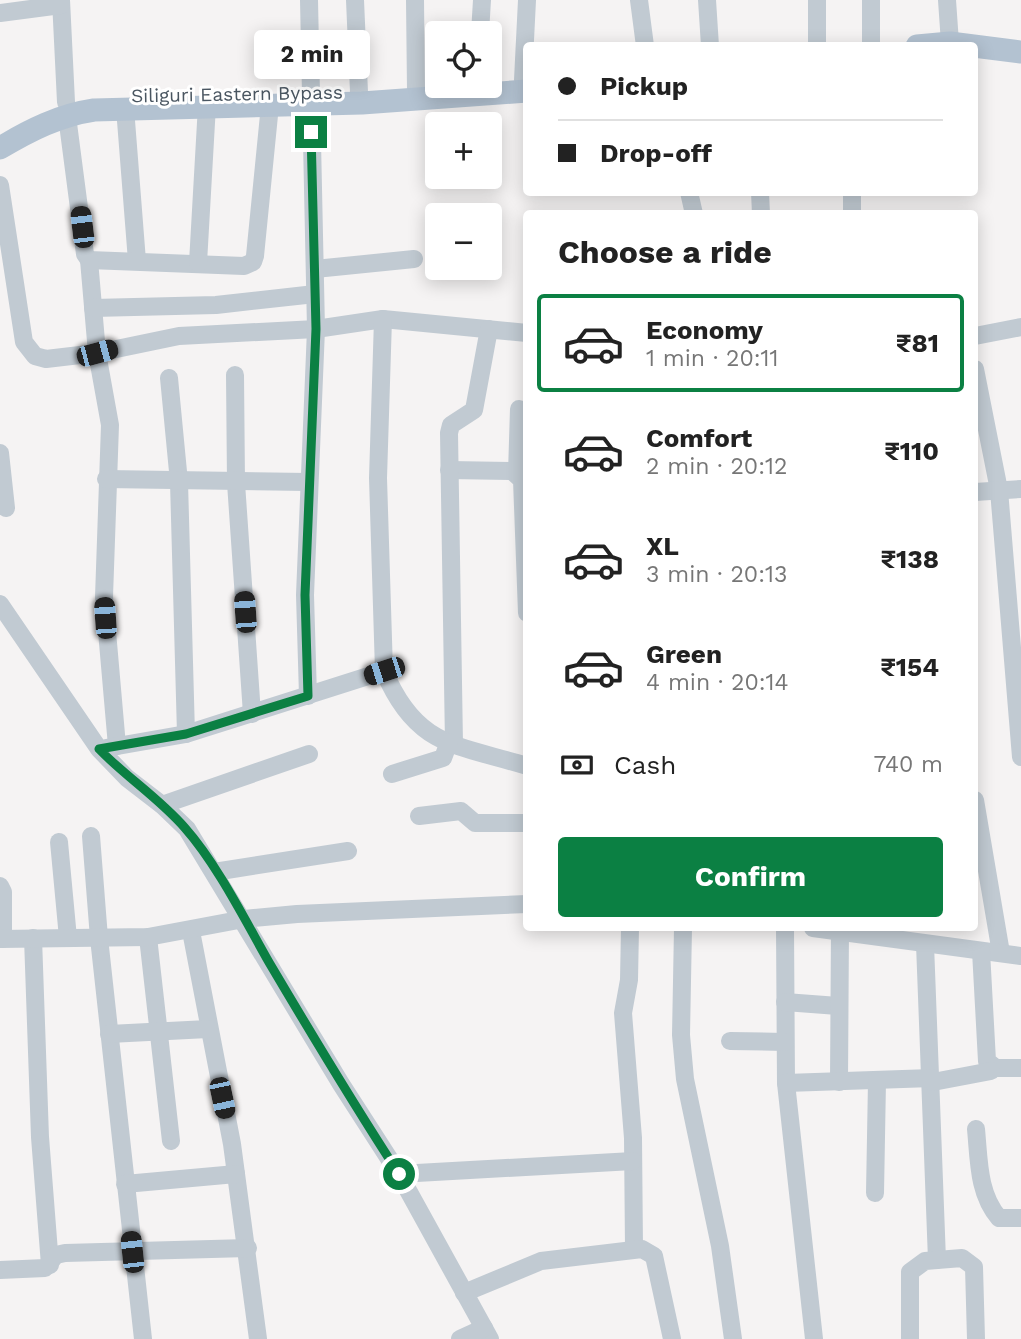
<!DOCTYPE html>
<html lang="en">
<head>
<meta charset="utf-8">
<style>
	:root { --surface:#fff; --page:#f6f6f6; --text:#222; --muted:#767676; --line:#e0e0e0; --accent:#0b8043 }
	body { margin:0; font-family:"Work Sans",sans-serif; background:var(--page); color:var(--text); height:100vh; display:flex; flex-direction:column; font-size:26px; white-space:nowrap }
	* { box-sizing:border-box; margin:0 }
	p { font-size:23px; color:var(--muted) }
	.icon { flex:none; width:38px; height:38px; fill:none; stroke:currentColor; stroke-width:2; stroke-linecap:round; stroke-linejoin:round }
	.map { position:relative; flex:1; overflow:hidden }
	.panel { position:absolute; left:523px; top:210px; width:455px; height:721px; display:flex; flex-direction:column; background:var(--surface); border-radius:7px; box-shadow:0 4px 18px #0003 }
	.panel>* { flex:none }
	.top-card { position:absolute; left:523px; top:42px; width:455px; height:154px; border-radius:7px; box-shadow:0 4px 18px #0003; display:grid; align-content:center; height:154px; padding:0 35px; background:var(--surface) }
	.fabs { position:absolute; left:425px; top:21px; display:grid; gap:14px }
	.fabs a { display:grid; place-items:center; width:77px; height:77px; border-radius:7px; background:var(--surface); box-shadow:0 4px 18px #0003; font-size:35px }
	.end { position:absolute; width:32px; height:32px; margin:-16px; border:9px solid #0b8043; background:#fff; box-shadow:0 0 0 4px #fff }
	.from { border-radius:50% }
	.bubble { position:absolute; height:49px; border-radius:7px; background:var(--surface); box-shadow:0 4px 18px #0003; font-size:23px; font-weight:700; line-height:49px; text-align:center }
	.car { position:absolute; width:21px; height:42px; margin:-21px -10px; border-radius:9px; box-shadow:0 0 5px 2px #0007; background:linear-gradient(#222 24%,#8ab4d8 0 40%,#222 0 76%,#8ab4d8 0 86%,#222 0) }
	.top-card b { display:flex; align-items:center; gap:24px; height:66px; font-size:26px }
	.top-card b+b { border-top:2px solid var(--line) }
	.top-card i { width:18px; height:18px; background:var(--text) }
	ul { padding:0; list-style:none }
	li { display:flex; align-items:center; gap:21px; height:98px; margin:0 14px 10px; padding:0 21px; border:4px solid transparent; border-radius:7px }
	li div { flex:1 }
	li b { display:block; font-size:26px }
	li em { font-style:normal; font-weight:700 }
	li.selected { border-color:var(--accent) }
	li>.icon { width:63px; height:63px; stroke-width:1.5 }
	h2 { padding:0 35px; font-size:32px; line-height:84px }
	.pay { display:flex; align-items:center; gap:18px; height:77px; padding:0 35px; font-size:26px }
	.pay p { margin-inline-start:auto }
	.action { display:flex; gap:14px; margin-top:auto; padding:14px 35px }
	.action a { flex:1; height:80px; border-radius:7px; background:var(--accent); color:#fff; font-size:28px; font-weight:700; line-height:80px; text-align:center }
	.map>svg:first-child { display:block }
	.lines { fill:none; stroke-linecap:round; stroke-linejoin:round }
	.minor { stroke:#c1cad2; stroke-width:18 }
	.major { stroke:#b3c2d1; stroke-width:23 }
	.route { stroke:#0b8043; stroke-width:9 }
	.labels { text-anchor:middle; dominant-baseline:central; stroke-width:6; stroke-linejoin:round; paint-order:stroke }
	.street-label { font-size:19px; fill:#4a5661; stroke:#fff }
</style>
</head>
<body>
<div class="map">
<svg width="1021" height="1339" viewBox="0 0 1021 1339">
	<rect width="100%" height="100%" fill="#f5f3f3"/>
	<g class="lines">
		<!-- minor -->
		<g class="minor">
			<path d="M61,0L66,102"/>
			<path d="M355,0L359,92"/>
			<path d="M415,0L416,91"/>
			<path d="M639,0L645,46"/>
			<path d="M707,0L710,46"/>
			<path d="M947,0L950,43"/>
			<path d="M0,13L61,5"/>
			<path d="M480,33L482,0"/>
			<path d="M817,46V0"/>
			<path d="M871,46V0"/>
			<path d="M523,80L527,0"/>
			<path d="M125,108L137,261"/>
			<path d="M67,116L85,254L89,260L244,266L253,262L255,256L270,105"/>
			<path d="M0,185L24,342L35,356L46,359L97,353L179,336L316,329L383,319L527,333"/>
			<path d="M689,192L694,214"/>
			<path d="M760,192L761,214"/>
			<path d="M852,214V192"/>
			<path d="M89,260L97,353L110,425L104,597L117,746"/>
			<path d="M198,263L207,105"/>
			<path d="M315,269L414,259"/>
			<path d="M93,308L216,305L315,294"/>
			<path d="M383,319L378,478L384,671"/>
			<path d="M975,336L1021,327"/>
			<path d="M975,369L999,490L1021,757"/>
			<path d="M235,375L236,483L252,714"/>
			<path d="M169,378L179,482L186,734"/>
			<path d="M0,453L6,508"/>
			<path d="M449,470L512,471L522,480L527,613"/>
			<path d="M517,473L519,409"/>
			<path d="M106,479L308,482"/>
			<path d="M975,492L1021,489"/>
			<path d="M0,604L99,749L127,778L162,805L187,829L341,1084L399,1174L490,1339"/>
			<path d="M308,696L305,595L316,329L309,0"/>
			<path d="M454,744L449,433L451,425L474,410L489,329"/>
			<path d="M106,748L186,734L384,671C416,747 455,744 527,766"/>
			<path d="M392,774L443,758L449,742"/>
			<path d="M975,800L1001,953"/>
			<path d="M162,805L309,754"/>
			<path d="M419,816L461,811L475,823H527"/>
			<path d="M91,836L99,938L143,1339"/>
			<path d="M59,842L68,938"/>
			<path d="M214,872L348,851"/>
			<path d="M0,886L3,892V939"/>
			<path d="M630,928L629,980L623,1013L633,1138L634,1249"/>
			<path d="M683,928L681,1035L685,1079L720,1246L733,1339"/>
			<path d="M785,928L786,1083L814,1339"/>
			<path d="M813,928L1021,956"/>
			<path d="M191,931L232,1144L258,1339"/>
			<path d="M148,937L171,1141"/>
			<path d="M33,938L40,1137L50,1265"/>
			<path d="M0,939L148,937L244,919L297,914L527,904"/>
			<path d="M925,944L937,1260"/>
			<path d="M981,951L987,1061L996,1068H1021"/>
			<path d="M785,1002L838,1006"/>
			<path d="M109,1034L208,1029"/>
			<path d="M730,1041L785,1042"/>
			<path d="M839,1082L840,928"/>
			<path d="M786,1083L932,1078L933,1082L991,1071"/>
			<path d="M976,1129C979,1160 978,1194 999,1218H1021"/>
			<path d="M399,1174L633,1161"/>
			<path d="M125,1184L236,1174"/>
			<path d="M875,1193L877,1081"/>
			<path d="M0,1270L45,1268L56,1255L65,1253L248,1248"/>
			<path d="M464,1293L541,1261L642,1249L654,1256L672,1339"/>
			<path d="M460,1339L484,1328"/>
			<path d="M910,1339V1272L925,1261L962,1258L974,1267L976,1339"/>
		</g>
		<!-- major -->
		<g class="major">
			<path d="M917,46L950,43L1021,52"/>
			<path d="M0,148C30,130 60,115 94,110L362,103L527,91"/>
		</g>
	</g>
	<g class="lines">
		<!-- route -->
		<path class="route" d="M311,132L316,329L305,595L308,696L186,734L99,749C126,777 159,798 185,828C217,864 246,922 270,964C312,1035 354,1105 399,1174"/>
	</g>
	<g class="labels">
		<!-- street labels -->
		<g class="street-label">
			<text transform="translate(237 94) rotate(-1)">Siliguri Eastern Bypass</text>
		</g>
	</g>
</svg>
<div class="fabs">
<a><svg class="icon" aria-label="locate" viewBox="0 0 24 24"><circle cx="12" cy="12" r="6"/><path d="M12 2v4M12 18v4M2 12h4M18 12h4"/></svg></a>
<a>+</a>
<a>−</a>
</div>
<i class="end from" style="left:399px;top:1174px"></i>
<i class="end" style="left:311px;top:132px"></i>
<div class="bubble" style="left:254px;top:30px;width:116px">2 min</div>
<i class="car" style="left:82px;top:227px;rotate:353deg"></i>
<i class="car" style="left:97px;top:353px;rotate:75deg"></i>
<i class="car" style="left:245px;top:612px;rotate:356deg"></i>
<i class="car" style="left:105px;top:618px;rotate:356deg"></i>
<i class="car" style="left:384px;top:671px;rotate:252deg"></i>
<i class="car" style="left:222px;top:1098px;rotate:168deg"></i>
<i class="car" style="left:132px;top:1252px;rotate:354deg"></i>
<div class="top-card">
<b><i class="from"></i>Pickup</b>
<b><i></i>Drop-off</b>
</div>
<section class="panel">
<h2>Choose a ride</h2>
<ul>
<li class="selected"><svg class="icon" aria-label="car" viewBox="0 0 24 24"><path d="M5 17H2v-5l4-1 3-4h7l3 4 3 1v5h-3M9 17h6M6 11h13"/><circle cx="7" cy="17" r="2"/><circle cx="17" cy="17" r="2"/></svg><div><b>Economy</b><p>1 min · 20:11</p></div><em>₹81</em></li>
<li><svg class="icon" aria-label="car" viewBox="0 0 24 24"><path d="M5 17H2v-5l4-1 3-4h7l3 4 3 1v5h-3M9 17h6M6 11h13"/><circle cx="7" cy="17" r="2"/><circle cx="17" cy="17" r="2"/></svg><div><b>Comfort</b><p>2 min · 20:12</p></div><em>₹110</em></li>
<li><svg class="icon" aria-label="car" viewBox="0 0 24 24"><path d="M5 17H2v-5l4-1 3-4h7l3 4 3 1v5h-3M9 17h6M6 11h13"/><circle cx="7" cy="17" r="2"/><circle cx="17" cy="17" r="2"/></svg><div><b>XL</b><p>3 min · 20:13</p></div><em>₹138</em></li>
<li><svg class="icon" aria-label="car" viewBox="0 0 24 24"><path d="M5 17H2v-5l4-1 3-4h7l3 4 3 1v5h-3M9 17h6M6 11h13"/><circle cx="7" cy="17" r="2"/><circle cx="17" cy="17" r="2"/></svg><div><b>Green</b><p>4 min · 20:14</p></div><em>₹154</em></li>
</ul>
<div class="pay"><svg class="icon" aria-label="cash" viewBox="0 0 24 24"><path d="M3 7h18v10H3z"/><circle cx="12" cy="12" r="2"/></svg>Cash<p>740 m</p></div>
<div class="action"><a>Confirm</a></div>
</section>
</div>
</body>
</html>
